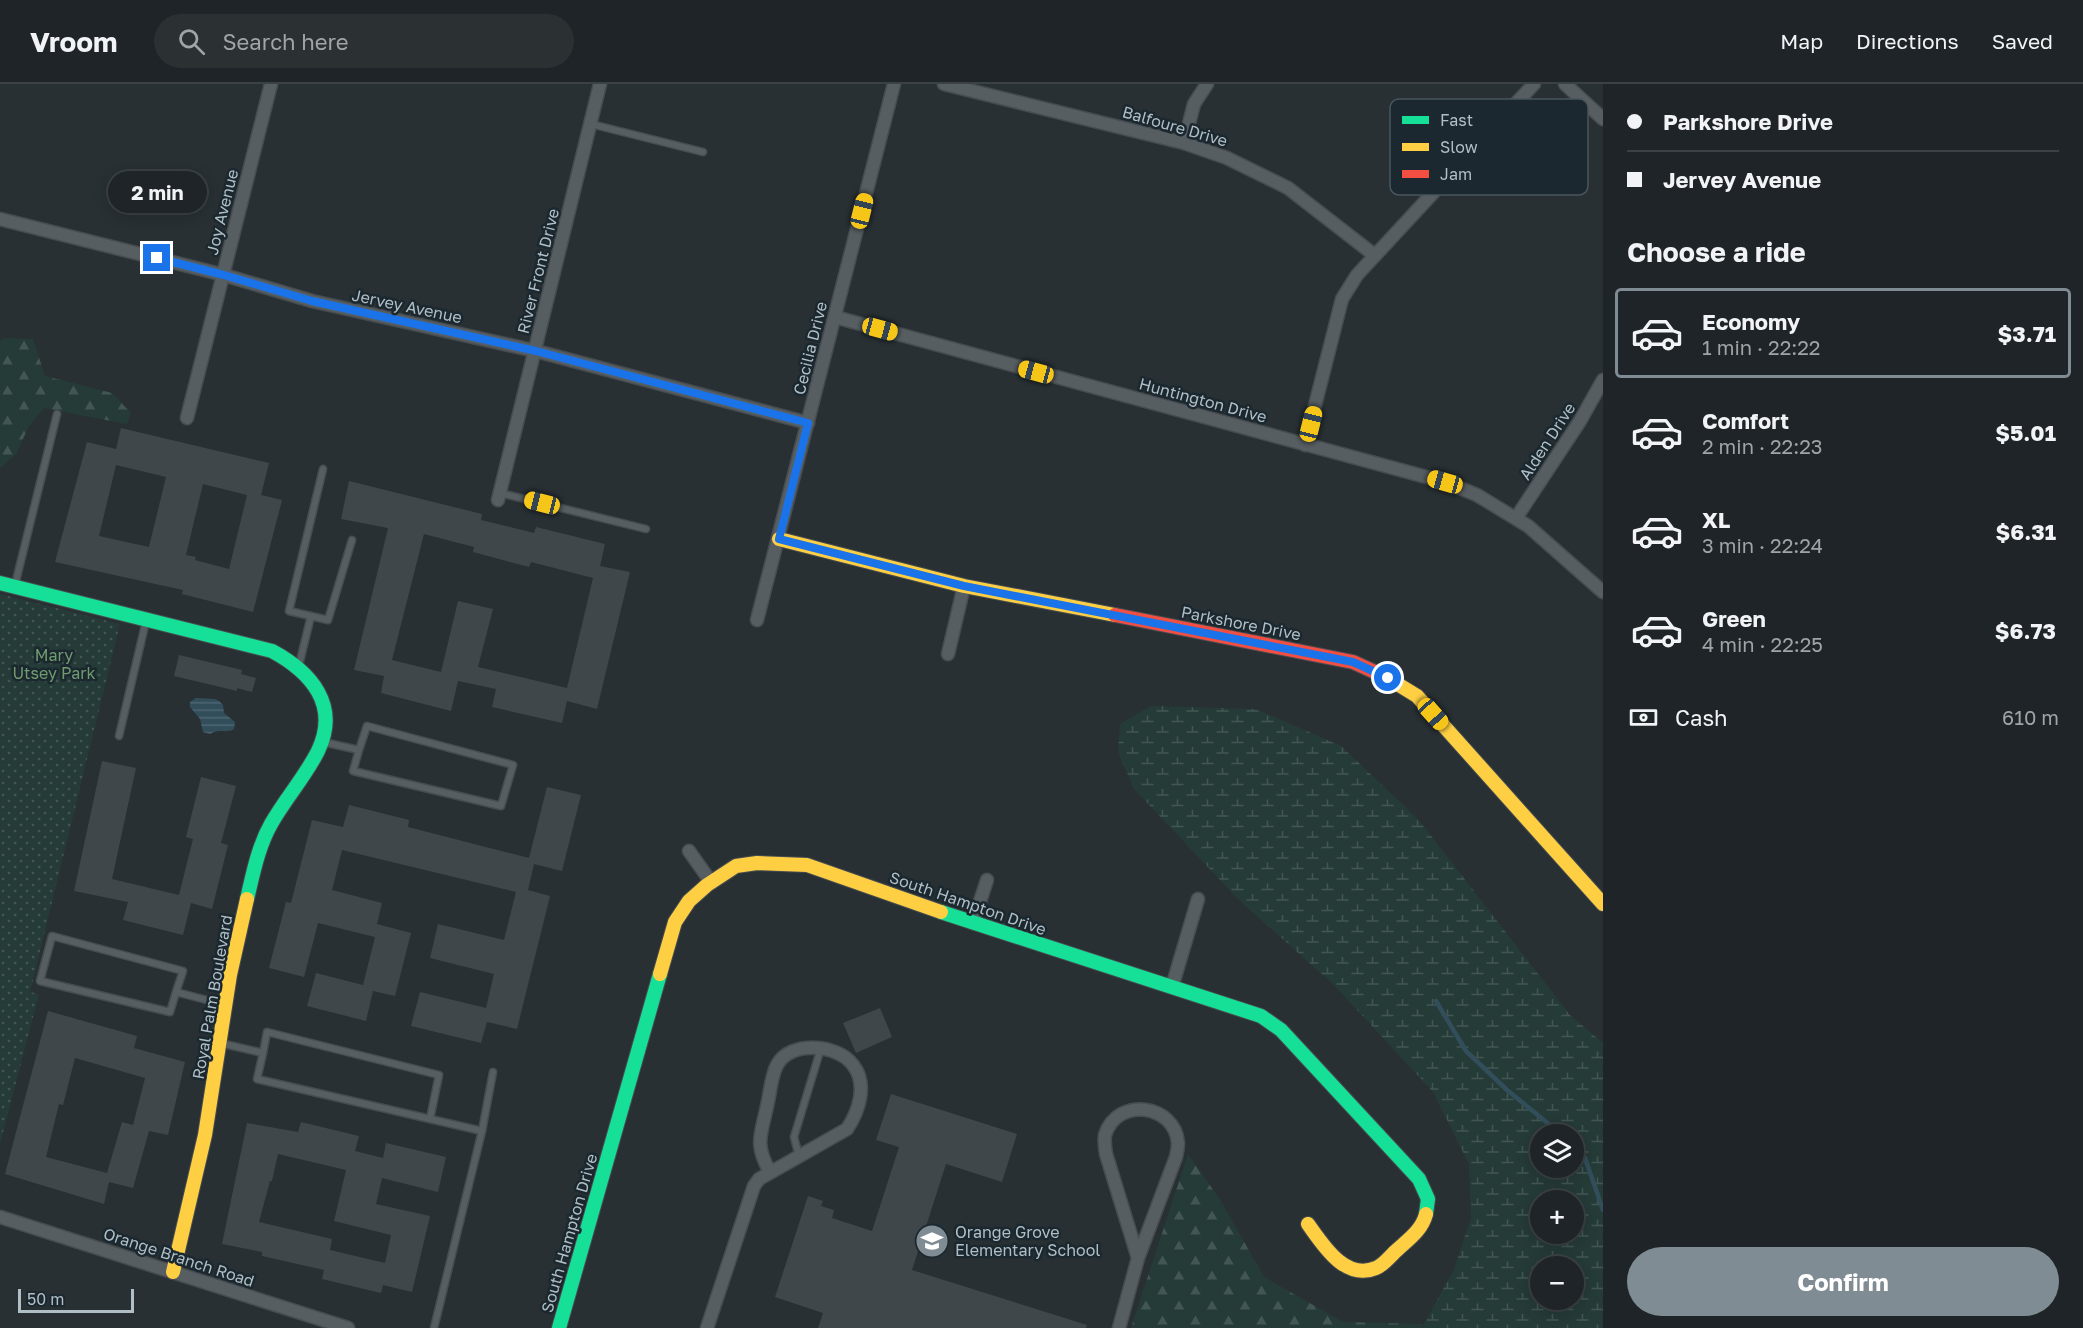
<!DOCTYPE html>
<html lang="en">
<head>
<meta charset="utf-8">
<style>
	:root { --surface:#1e2427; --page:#2b3033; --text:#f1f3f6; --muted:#a1a4a7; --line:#3c4144; --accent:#808c93 }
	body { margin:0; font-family:"Golos Text",sans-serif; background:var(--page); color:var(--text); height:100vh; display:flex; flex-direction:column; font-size:22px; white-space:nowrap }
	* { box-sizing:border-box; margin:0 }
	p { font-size:20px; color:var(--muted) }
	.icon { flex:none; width:33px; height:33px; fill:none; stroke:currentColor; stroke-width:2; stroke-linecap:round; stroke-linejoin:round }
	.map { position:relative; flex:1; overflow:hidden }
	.drawer { display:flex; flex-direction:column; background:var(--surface); width:480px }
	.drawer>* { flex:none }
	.top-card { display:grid; align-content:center; height:132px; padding:0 24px; background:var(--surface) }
	.fabs { position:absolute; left:1530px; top:1040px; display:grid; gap:12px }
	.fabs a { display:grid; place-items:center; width:54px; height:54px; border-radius:50%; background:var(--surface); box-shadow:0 3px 15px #0003,0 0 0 2px var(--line); font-size:30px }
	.scale { position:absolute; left:18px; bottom:15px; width:116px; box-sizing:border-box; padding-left:6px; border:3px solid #b0bec6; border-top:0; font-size:16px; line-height:21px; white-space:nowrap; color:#b0bec6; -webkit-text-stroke:4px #1b282f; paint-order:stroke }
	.end { position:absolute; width:27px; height:27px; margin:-14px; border:8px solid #1a73e8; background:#fff; box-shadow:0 0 0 3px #fff }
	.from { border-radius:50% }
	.bubble { position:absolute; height:42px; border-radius:21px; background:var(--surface); box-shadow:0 3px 15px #0003,0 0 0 2px var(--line); font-size:20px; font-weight:700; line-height:42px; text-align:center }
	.car { position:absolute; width:18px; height:36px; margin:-18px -9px; border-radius:8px; box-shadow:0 0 4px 2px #0007; background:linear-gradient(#f5c518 24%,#345 0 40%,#f5c518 0 76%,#345 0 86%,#f5c518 0) }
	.top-card b { display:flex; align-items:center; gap:21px; height:57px; font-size:22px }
	.top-card b+b { border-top:2px solid var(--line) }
	.top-card i { width:15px; height:15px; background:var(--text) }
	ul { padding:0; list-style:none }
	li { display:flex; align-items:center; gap:18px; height:90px; margin:0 12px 9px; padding:0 12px; border:3px solid transparent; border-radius:6px }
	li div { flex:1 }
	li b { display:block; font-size:22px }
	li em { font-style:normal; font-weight:700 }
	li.selected { border-color:var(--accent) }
	li>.icon { width:54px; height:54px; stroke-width:1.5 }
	h2 { padding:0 24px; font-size:27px; line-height:72px }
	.pay { display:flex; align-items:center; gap:15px; height:66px; padding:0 24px; font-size:22px }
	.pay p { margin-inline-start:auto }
	.primary-button { display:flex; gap:12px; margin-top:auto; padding:12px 24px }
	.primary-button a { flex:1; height:69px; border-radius:36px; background:var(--accent); color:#fff; font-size:24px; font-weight:700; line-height:69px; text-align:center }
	header { display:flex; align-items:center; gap:36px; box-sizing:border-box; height:84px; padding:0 30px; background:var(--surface); border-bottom:2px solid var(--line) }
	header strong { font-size:28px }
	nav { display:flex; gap:33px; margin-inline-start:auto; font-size:21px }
	.search { width:420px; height:54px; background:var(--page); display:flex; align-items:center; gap:15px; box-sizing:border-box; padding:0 21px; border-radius:33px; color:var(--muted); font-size:22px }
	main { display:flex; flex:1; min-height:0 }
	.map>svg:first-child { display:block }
	.forest { fill:url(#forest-firs) }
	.wetland { fill:url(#wetland-marsh); fill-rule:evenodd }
	.park { fill:url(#park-dots) }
	.water { fill:url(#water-rules) }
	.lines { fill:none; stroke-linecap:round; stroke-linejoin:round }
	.stream { stroke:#324e5b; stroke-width:4.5 }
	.building { fill:#40474a; fill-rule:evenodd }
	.lane-casing { stroke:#464c4f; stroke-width:9 }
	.street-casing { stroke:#464c4f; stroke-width:15 }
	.fast-casing { stroke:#464c4f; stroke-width:16 }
	.slow-casing { stroke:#464c4f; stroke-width:16 }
	.jam-casing { stroke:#464c4f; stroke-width:16 }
	.lane { stroke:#575e62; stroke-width:6 }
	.street { stroke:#575e62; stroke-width:12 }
	.fast { stroke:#16e098; stroke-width:14 }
	.slow { stroke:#ffcf43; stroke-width:14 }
	.jam { stroke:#f24e42; stroke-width:14 }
	.route { stroke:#1a73e8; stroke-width:8 }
	.labels { text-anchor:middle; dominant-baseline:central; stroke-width:5; stroke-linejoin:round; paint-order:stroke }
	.street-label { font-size:16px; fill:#b0bec6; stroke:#1b282f }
	.park-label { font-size:16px; fill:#709c6f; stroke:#1b282f }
	.poi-label { font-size:16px; fill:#b0bec6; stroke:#1b282f; text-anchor:start }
	.key { fill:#1b282f; stroke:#48555c; stroke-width:1.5 }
	.key-label { font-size:16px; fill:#b0bec6 }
</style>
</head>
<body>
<header>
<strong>Vroom</strong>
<div class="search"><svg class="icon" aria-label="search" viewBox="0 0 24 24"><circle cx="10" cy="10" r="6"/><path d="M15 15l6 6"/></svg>Search here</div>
<nav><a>Map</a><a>Directions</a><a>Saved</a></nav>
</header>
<main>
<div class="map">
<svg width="1603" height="1244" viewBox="0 0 1603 1244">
	<defs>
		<pattern id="forest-firs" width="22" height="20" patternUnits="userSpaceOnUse" patternTransform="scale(1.5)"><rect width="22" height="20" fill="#253b38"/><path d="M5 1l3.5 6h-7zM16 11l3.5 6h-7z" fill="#425653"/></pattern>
		<pattern id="wetland-marsh" width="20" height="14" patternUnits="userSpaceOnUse" patternTransform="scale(1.5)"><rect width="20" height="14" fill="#253b38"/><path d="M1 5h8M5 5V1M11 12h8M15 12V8" fill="none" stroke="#425653"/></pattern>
		<pattern id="park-dots" width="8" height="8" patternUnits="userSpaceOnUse" patternTransform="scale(1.5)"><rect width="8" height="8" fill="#253b38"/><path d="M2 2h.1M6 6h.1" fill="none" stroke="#425653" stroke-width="1.8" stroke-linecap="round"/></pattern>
		<pattern id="water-rules" width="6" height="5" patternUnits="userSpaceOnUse" patternTransform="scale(1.5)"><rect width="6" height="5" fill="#324e5b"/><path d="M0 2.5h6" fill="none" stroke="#4d6671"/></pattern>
	</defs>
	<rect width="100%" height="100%" fill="#283034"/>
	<!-- forest -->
	<g class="forest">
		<path d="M5,254L33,255L45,292L112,309L131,329L127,340L44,324L29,342L16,370L0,384V257Z"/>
		<path d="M1188,1070L1221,1117L1264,1193L1343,1238L1422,1240V1244H1131Z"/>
	</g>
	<!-- wetland -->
	<path class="wetland" d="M1151,622L1256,625L1341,662L1418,735L1570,931L1603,959V1244H1422L1454,1185L1471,1134L1469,1080L1433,1008L1333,900L1240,817L1134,705L1118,668L1120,640ZM1540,1050H1574V1083H1540ZM1540,1116H1574V1149H1540ZM1540,1182H1574V1215H1540Z"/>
	<!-- park -->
	<path class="park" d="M0,510L120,540L30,908L39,910L0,1060Z"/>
	<!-- water -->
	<path class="water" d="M196,614L215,615L219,617L223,621L224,629L235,638L234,645C226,650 220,644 210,650L203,648L200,635L190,623V618Z"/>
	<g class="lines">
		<!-- stream -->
		<g class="stream">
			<path d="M1436,917L1466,967L1507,1006L1561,1050"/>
			<path d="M1574,1063L1585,1074L1603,1126"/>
		</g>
	</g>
	<!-- building -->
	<g class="building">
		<path d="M121,344L269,379L261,411L282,416L253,528L182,510L183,506L55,478L87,358L116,365ZM116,381L166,393L149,463L99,452ZM203,400L247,411L229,485L195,476L196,473L186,471Z"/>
		<path d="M349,397L482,430L481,436L534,449L536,443L605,460L600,482L630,488L597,625L567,617L562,639L492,623L496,605L458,597L451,627L381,609L384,592L354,586L388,444L341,435ZM424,450L474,463L473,468L529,483L531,478L593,494L567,604L478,583L493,525L458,517L441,588L392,576Z"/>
		<path d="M179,571L242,586L241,590L256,594L252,608L237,604V607L174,592Z"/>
		<path d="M102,677L136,684L112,795L179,811L193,755L186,753L201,693L236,702L221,759L228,761L212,825L191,819L183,851L123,836L128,818L74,807Z"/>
		<path d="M547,703L581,711L562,787L534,780L528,806L550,812L517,945L487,938L481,959L411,942L420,908L486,924L494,890L430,874L438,840L504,856L516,808L342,766L332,806L382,819L377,840L411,849L395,912L373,907L366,937L307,922L316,889L363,901L375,853L318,839L304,893L269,884L286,818L291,819L312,736L343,743L349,721L409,736L408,743L529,774Z"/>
		<path d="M880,924L892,953L856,969L843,939Z"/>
		<path d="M48,927L137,952L134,964L185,978L168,1051L149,1047L133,1104L109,1098L104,1120L5,1090ZM75,974L145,994L133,1041L122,1038L107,1089L46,1073L59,1020L63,1021Z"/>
		<path d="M891,1010L1017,1050L1002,1098L946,1080L912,1186L1087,1241L1086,1244H818L823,1229L775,1213L808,1112L823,1117L821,1122L834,1126L832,1134L872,1147L899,1063L876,1056Z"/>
		<path d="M301,1038L359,1052L355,1067L383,1074L386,1059L446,1073L438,1108L382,1094L376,1120L430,1132L412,1208L383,1201L381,1209L322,1195L324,1186L262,1172V1168L222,1160L247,1039L298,1048ZM278,1070L346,1086L334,1137L391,1151L385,1179L330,1166L332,1155L259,1138L270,1097H272Z"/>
	</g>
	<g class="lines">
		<defs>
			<g id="lane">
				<path d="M591,40L703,68"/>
				<path d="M323,385L289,527L328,536L352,456"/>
				<path d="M500,409L646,445"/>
				<path d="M15,501L57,330"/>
				<path d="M299,581L311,532"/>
				<path d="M119,652L146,537"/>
				<path d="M323,658L359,666L353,687L501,722L513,681L367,642L359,666"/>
				<path d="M176,908L183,887L52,852L40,897L170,928L176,908L222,920"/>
				<path d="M220,959L263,969L257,995L482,1047L434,1244"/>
				<path d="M263,969L267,948L439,991L430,1035"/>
				<path d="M482,1047L493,988"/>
				<path d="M799,1072L794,1053L821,964"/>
			</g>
			<g id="street">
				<path d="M944,0L1184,59L1227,74L1288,104L1373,170"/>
				<path d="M1565,0L1603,35"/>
				<path d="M1184,59L1194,20L1207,0"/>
				<path d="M0,135L224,191L312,217L536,267L808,339"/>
				<path d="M835,233L1445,398L1477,411L1528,442L1603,508"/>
				<path d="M187,334L271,0"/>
				<path d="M1305,361L1342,215L1357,191L1534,0"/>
				<path d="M498,416L600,0"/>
				<path d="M1516,434L1580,337L1603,296"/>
				<path d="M757,536L894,0"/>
				<path d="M948,570L964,502"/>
				<path d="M689,767L711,798"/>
				<path d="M973,839L987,796"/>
				<path d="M1172,903L1198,815"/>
				<path d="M0,1133L348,1244"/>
				<path d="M707,1244L754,1102L759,1095L847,1045C859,1027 868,1000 853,981C838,960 790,956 777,981C771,992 770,1010 767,1022C761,1051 754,1060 770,1088"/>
				<path d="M1119,1244L1138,1174L1176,1073C1177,1069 1178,1064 1178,1059C1175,1020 1117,1012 1105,1051C1104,1057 1105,1064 1106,1070L1138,1174"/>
			</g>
			<g id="fast">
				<path d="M0,499L272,567C311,588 340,621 318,667C305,693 285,715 271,740C258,763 253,790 247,815"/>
				<path d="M941,828L1261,932L1281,946L1419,1095L1428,1115L1426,1130"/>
				<path d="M559,1244L660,890"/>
			</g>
			<g id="slow">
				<path d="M779,455L964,502L1115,531"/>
				<path d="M1386,593L1417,612L1603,820"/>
				<path d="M660,890L675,838L689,817L707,801L736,782L757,779L807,781L941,828"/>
				<path d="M1308,1140C1323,1161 1345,1197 1376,1184C1384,1181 1391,1171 1397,1166C1409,1155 1422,1146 1426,1130"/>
				<path d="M173,1188L205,1051L230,891L247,815"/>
			</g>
			<path id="jam" d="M1115,531L1353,578L1386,593"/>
		</defs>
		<!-- lane casing -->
		<use href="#lane" class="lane-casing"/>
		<!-- street casing -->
		<use href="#street" class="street-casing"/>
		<!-- fast casing -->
		<use href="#fast" class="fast-casing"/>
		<!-- slow casing -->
		<use href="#slow" class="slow-casing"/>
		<!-- jam casing -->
		<use href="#jam" class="jam-casing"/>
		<!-- lane -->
		<use href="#lane" class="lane"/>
		<!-- street -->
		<use href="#street" class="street"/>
		<!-- fast -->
		<use href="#fast" class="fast"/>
		<!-- slow -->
		<use href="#slow" class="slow"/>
		<!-- jam -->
		<use href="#jam" class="jam"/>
	</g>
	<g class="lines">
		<!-- route -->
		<path class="route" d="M157,174L224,191L312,217L536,267L808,339L779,455L964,502L1353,578L1388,594"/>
	</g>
	<!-- icons -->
	<defs>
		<symbol id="school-disc" viewBox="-11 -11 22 22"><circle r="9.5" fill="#808c93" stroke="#1b282f"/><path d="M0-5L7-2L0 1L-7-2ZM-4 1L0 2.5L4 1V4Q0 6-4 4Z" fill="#fff"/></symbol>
	</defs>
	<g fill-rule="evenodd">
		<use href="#school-disc" x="913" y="1138" width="38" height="38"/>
	</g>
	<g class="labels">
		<!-- street labels -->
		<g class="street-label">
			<text transform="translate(1175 42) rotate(16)">Balfoure Drive</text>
			<text transform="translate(222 128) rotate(-76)">Joy Avenue</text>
			<text transform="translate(538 187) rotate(-76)">River Front Drive</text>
			<text transform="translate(407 222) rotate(12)">Jervey Avenue</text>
			<text transform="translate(810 264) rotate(-76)">Cecilia Drive</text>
			<text transform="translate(1203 316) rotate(15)">Huntington Drive</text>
			<text transform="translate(1547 357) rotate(-57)">Alden Drive</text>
			<text transform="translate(1241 539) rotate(11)">Parkshore Drive</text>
			<text transform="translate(968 819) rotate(19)">South Hampton Drive</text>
			<text transform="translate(212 913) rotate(-80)">Royal Palm Boulevard</text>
			<text transform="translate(569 1149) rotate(-74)">South Hampton Drive</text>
			<text transform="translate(179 1173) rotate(18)">Orange Branch Road</text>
		</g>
		<!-- park labels -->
		<g class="park-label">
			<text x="54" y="571">Mary<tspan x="54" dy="18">Utsey Park</tspan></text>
		</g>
		<!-- poi labels -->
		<g class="poi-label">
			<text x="955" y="1148">Orange Grove<tspan x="955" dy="18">Elementary School</tspan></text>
		</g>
	</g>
	<!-- legend -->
	<rect x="1390" y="15" width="198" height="96" rx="9" class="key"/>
	<rect x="1402" y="32" width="27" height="8" fill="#16e098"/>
	<rect x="1402" y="59" width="27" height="8" fill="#ffcf43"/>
	<rect x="1402" y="86" width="27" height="8" fill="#f24e42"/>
	<g class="key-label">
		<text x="1440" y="42">Fast</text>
		<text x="1440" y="69">Slow</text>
		<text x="1440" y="96">Jam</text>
	</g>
</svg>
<div class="fabs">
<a><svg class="icon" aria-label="layers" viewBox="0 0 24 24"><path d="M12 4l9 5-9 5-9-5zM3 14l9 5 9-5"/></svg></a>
<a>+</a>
<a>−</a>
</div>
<div class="scale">50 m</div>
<i class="end from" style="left:1388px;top:594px"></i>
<i class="end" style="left:157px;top:174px"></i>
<div class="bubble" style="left:108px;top:87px;width:99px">2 min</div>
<i class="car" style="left:862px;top:127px;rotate:14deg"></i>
<i class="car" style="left:880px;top:245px;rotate:105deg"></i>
<i class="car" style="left:1036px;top:288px;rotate:285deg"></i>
<i class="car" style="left:1311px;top:340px;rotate:14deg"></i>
<i class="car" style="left:1445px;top:398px;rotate:286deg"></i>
<i class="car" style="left:542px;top:419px;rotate:284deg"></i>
<i class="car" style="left:1433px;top:630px;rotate:138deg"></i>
</div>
<section class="drawer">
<div class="top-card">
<b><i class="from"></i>Parkshore Drive</b>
<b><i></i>Jervey Avenue</b>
</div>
<h2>Choose a ride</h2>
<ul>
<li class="selected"><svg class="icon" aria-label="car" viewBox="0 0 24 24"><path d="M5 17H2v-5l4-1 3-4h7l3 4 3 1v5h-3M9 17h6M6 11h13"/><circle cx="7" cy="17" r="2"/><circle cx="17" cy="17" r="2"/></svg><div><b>Economy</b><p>1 min · 22:22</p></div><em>$3.71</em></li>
<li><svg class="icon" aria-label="car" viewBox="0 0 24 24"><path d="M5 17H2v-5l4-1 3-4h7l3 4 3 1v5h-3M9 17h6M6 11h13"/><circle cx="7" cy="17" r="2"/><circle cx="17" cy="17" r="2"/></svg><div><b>Comfort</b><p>2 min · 22:23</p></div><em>$5.01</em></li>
<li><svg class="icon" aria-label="car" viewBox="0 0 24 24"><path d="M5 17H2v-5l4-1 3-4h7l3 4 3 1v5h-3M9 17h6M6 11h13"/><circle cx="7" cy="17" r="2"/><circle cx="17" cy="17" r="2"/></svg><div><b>XL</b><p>3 min · 22:24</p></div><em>$6.31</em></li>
<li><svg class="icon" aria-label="car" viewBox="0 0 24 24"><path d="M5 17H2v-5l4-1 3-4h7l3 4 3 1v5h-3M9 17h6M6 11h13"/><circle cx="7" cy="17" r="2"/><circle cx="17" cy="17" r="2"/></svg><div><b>Green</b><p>4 min · 22:25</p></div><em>$6.73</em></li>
</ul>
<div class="pay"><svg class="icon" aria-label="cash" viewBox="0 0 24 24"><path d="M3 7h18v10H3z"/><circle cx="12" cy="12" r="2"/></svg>Cash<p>610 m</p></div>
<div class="primary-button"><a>Confirm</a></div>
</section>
</main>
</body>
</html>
